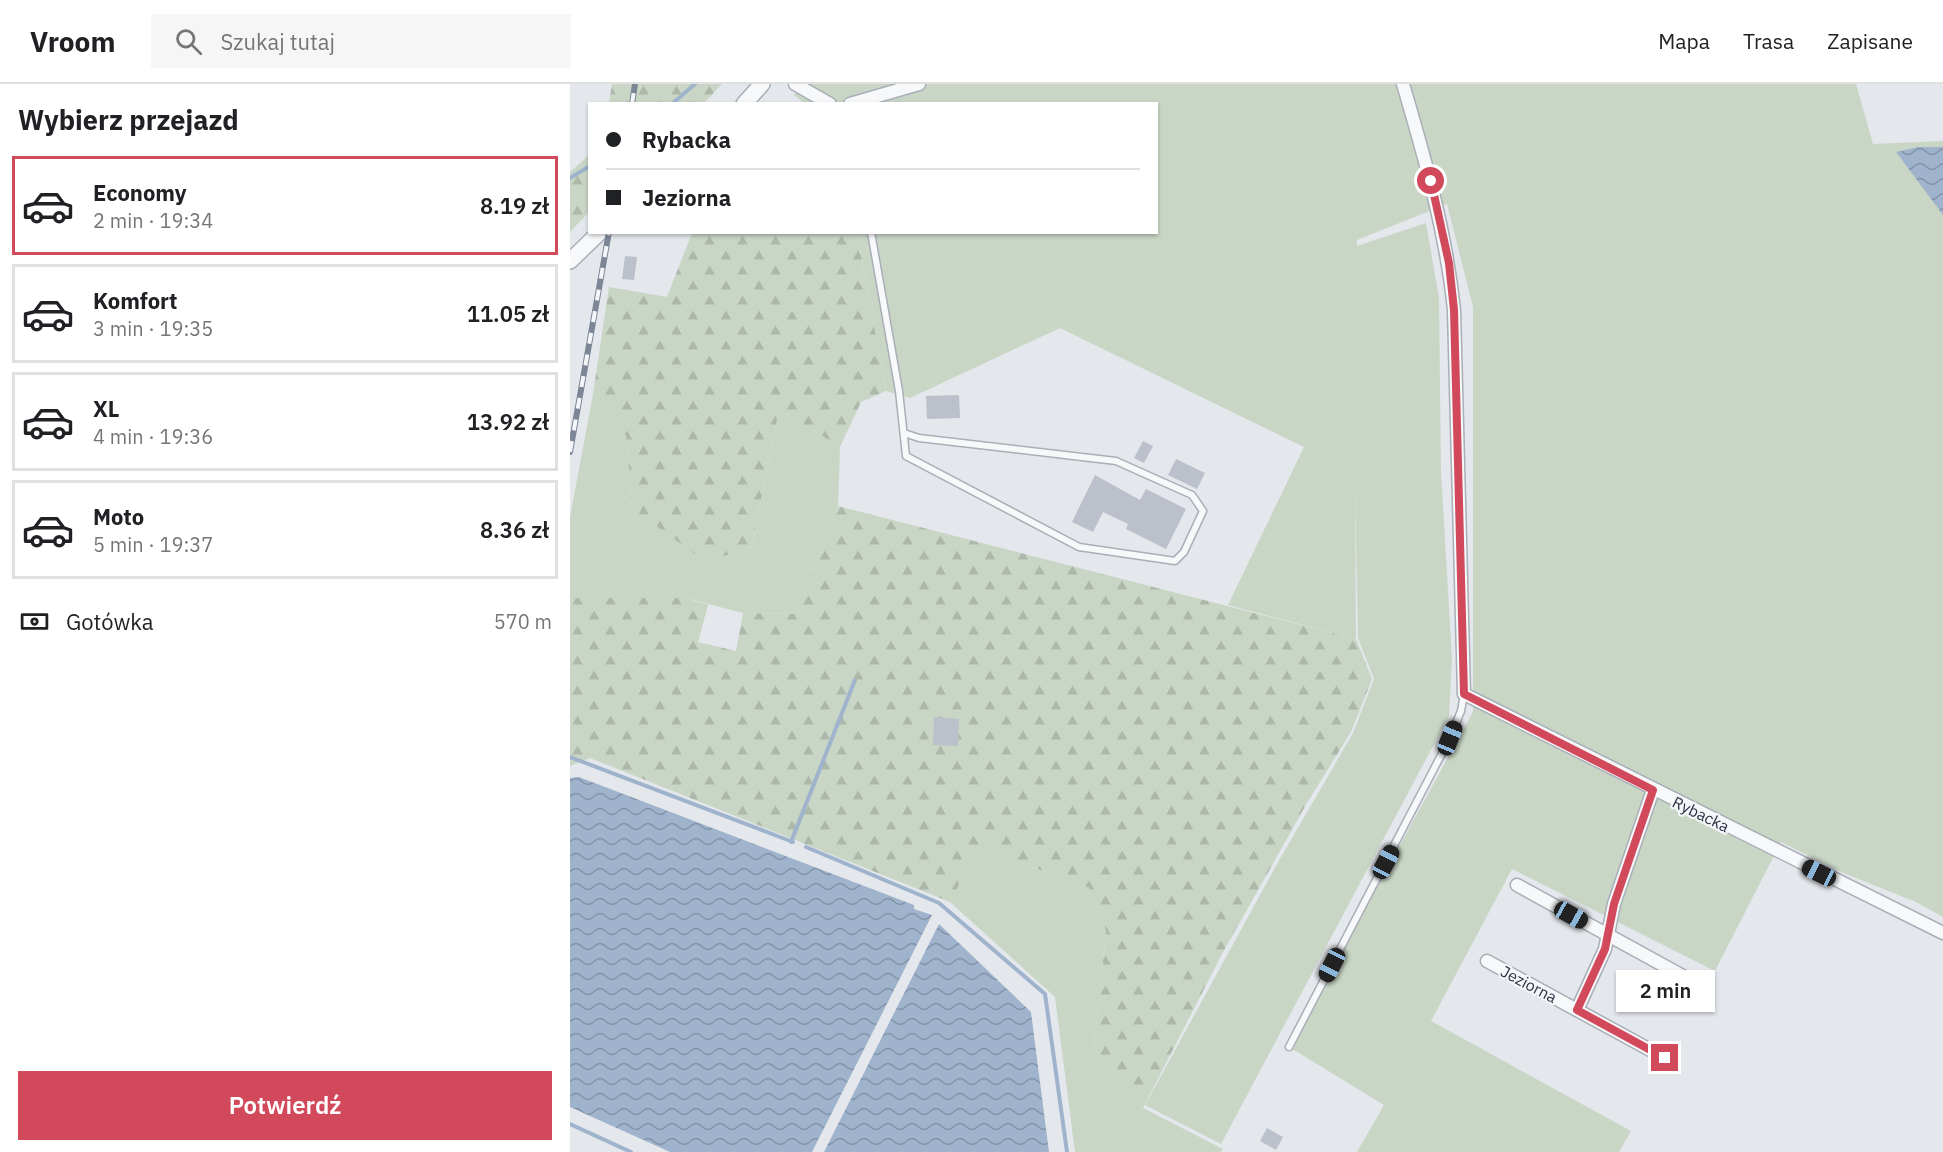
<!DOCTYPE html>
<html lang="pl">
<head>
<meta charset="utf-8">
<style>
	:root { --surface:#fff; --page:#f6f6f6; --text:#202124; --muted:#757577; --line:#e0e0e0; --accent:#d1495b }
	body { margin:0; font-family:"IBM Plex Sans",sans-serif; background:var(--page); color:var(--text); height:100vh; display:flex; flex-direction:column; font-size:22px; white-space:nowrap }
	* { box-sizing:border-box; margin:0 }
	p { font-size:20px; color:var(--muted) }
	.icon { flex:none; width:33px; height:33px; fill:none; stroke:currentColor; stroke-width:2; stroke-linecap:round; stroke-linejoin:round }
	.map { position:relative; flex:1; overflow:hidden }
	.drawer { display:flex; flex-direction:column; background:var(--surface); width:570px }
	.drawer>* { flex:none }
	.top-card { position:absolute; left:18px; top:18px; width:570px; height:132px; border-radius:0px; box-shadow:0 2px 4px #0004; display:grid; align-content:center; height:132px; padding:0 18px; background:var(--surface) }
	.end { position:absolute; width:27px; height:27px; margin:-14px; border:8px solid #d1495b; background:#fff; box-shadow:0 0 0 3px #fff }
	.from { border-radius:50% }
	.bubble { position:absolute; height:42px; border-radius:0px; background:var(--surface); box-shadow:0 2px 4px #0004; font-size:20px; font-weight:600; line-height:42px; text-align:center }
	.car { position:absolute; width:18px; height:36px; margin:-18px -9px; border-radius:8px; box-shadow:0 0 4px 2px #0007; background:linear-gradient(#222 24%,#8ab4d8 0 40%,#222 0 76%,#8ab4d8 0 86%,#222 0) }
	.top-card b { display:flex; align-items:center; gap:21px; height:57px; font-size:22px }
	.top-card b+b { border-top:2px solid var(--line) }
	.top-card i { width:15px; height:15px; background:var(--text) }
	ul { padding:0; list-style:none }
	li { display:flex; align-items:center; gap:18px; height:99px; margin:0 12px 9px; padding:0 6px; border:3px solid var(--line); border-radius:0px }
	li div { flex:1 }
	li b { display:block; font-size:22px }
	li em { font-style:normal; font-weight:600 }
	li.current { border-color:var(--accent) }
	li>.icon { width:54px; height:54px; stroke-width:1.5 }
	h2 { padding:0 18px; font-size:27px; line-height:72px }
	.pay { display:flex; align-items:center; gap:15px; height:66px; padding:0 18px; font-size:22px }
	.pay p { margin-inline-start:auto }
	.button { display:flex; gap:12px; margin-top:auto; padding:12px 18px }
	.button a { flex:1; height:69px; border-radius:0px; background:var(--accent); color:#fff; font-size:24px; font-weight:600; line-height:69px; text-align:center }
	header { display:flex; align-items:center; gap:36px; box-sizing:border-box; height:84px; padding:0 30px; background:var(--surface); border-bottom:2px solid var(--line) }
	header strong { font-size:28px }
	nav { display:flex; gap:33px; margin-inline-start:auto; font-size:21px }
	.search { width:420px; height:54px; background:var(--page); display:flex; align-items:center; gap:15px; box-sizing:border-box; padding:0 21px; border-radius:0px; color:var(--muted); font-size:22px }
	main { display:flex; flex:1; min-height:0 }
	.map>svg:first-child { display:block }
	.green { fill:#c9d6c5 }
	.forest { fill:url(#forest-firs) }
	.water { fill:url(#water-waves) }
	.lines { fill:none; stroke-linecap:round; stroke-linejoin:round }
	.stream { stroke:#9fb4cc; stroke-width:4 }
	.building { fill:#bbc0ca }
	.service-casing { stroke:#a9aeb7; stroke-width:9 }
	.minor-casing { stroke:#a9aeb7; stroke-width:15 }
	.tertiary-casing { stroke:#a9aeb7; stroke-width:18 }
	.service { stroke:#f7f8fa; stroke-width:6 }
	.minor { stroke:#f7f8fa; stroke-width:12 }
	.tertiary { stroke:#f7f8fa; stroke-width:15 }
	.rail-casing { stroke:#7d8696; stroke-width:6 }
	.rail { stroke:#f4f6f9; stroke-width:4; stroke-dasharray:11; stroke-linecap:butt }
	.route { stroke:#d1495b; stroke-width:8 }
	.labels { text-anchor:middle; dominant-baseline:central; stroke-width:4.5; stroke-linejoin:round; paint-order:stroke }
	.street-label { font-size:16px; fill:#2b3445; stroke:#f4f6f9 }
</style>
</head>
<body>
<header>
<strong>Vroom</strong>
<div class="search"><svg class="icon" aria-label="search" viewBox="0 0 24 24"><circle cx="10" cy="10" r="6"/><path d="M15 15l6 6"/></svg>Szukaj tutaj</div>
<nav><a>Mapa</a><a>Trasa</a><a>Zapisane</a></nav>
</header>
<main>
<section class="drawer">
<h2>Wybierz przejazd</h2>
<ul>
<li class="current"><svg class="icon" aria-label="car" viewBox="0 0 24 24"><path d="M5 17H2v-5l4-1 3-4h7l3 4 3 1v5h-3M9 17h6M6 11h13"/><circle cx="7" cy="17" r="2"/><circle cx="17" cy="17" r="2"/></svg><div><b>Economy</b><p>2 min · 19:34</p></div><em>8.19 zł</em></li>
<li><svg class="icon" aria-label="car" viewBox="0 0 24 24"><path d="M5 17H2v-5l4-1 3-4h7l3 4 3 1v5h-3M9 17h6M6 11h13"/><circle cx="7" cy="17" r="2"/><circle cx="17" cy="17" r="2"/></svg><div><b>Komfort</b><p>3 min · 19:35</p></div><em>11.05 zł</em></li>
<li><svg class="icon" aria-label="car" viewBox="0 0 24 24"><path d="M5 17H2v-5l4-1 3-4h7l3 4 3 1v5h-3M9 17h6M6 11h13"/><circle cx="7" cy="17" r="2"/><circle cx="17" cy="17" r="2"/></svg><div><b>XL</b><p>4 min · 19:36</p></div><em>13.92 zł</em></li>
<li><svg class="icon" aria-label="car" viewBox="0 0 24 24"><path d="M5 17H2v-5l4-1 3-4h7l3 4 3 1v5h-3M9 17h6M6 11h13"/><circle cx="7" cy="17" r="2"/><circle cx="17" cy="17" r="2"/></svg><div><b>Moto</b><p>5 min · 19:37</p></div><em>8.36 zł</em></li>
</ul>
<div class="pay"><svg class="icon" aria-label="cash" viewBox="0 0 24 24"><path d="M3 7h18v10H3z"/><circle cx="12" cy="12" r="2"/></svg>Gotówka<p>570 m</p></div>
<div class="button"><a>Potwierdź</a></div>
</section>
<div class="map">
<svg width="1373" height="1068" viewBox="0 0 1373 1068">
	<defs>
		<pattern id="forest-firs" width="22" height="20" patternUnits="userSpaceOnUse" patternTransform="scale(1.5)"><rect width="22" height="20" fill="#c9d6c5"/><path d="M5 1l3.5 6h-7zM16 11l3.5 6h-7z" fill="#adb8ab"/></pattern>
		<pattern id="water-waves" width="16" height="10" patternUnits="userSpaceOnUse" patternTransform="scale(1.5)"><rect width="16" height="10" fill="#9fb4cc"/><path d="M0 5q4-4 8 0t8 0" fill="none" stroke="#8293a7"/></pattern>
	</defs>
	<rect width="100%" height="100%" fill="#e4e7ec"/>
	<!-- green -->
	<g class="green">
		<path d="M234,0H1286L1303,60L1373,57V833L1346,818L1271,788L1211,758L1145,887L942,785L861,937L1061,1047L1049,1068H787L814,1021L719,963L903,628V223L877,120L787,156V162L856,139L869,214L871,388L882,575L879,632L651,1060L575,1021L707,780L783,649L804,595L788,554L785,404L786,555L658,521L734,363L490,244L340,314L316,307L287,149L586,148V20H235L224,11Z"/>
		<path d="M23,310L56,352L62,424L181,466L209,325L270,363L268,422L227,530L173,529L115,514H0V433Z"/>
		<path d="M409,763L519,804L536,847L524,964L573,1024L653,1065L651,1068H505L485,913L380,818Z"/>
	</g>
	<!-- forest -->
	<g class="forest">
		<path d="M42,0H152L134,19H39Z"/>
		<path d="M19,71V128L0,148V88Z"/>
		<path d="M122,149H287L316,307L291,318L270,363L209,325L181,466L133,476L62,424L56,352L23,310L39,203L97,213Z"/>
		<path d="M268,422L786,555L802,595L781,648L737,719L652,870L573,1024L524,964L536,847L519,804L409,763L380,818L20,674L0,682V514H115L138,521L128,558L166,567L173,529L227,530Z"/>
	</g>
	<!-- water -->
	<g class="water">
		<path d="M1348,63H1373V131L1326,68Z"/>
		<path d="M9,693L344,821V825L362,831L242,1068H100L0,1023V694Z"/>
		<path d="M369,840L461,928L479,1068H254Z"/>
	</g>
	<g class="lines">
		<!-- stream -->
		<g class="stream">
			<path d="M102,20L125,0"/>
			<path d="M0,94L20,82"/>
			<path d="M0,673L223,758"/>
			<path d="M221,758L285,596"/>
			<path d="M236,763L369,819L475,910L497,1068"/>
			<path d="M0,1040L61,1068"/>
		</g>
	</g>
	<!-- building -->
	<g class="building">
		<path d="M55,172L67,173L64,196L52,195Z"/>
		<path d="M389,311L390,334L357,335L356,312Z"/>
		<path d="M573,357L583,362L574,379L564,374Z"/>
		<path d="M606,375L635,389L627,405L598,391Z"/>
		<path d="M525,391L570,416L576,405L616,425L596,465L556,445L558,440L533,428L523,448L502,438Z"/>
		<path d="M364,633L389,635L388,662L363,661Z"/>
		<path d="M697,1044L713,1053L706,1066L690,1057Z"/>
	</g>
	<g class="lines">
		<defs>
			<g id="service">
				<path d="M301,148L329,307L336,372L509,463L605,477L614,468L633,427L622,411L546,377L349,354L334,349"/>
				<path d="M719,963L880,654L891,627L894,610"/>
			</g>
			<g id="minor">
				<path d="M225,0L260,20"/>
				<path d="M833,0C855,75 876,148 884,226L894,610L1373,849"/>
				<path d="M280,20L349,0"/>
				<path d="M947,801L1131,902"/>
				<path d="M917,877L1095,974"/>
				<path d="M1007,926L1035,865L1044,820L1083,706"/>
			</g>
			<g id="tertiary">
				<path d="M174,20L192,0"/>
				<path d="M0,177L30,148"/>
			</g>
		</defs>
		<!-- service casing -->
		<use href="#service" class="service-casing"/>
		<!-- minor casing -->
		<use href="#minor" class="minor-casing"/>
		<!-- tertiary casing -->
		<use href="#tertiary" class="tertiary-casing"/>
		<!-- service -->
		<use href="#service" class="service"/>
		<!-- minor -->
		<use href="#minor" class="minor"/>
		<!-- tertiary -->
		<use href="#tertiary" class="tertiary"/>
		<defs>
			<g id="rail">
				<path d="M62,20L65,0"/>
				<path d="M0,368L39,148"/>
			</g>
		</defs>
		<!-- rail casing -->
		<use href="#rail" class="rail-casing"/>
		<!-- rail -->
		<use href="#rail" class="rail"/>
	</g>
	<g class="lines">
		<!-- route -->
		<path class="route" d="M861,97L879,179L884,226L894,610L1083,706L1044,820L1035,865L1007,926L1095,974"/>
	</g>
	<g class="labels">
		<!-- street labels -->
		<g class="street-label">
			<text transform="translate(1131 730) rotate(26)">Rybacka</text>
			<text transform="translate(959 900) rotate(28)">Jeziorna</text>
		</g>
	</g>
</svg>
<i class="end from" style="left:861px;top:97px"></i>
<i class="end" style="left:1095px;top:974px"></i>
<div class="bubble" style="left:1046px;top:886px;width:99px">2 min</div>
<i class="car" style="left:880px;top:654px;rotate:22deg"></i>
<i class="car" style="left:816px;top:778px;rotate:28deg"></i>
<i class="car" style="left:1249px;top:789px;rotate:297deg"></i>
<i class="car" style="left:1001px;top:831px;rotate:119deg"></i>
<i class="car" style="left:762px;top:881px;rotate:207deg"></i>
<div class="top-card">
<b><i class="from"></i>Rybacka</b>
<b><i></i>Jeziorna</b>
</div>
</div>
</main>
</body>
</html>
